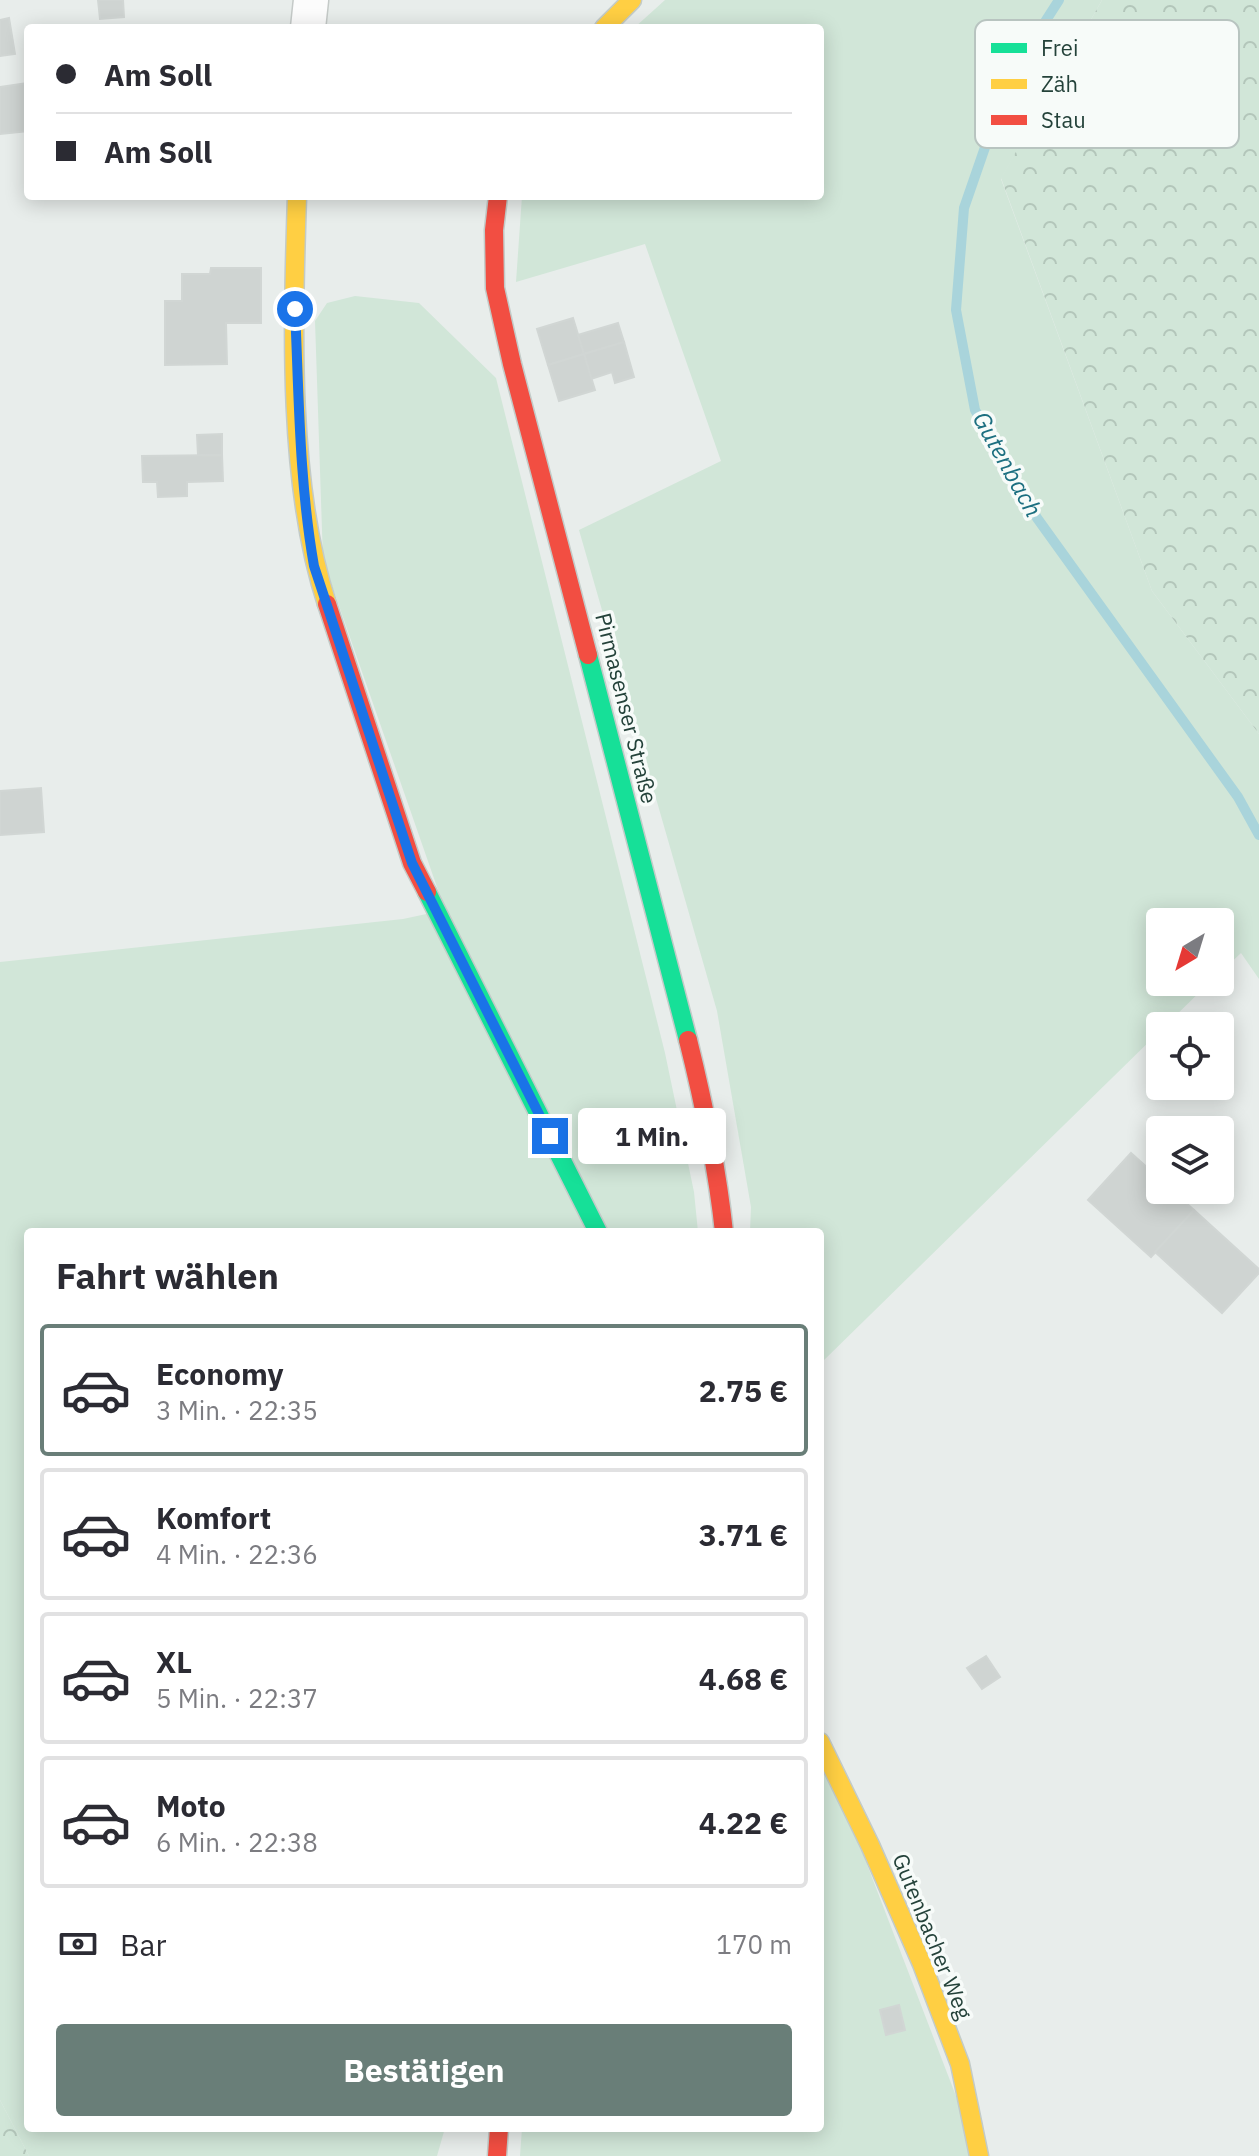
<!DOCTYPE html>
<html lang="de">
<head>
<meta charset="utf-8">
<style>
	:root { --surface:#fff; --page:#f2f2f3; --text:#2b2b33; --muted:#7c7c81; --line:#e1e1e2; --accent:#697e78 }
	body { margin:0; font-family:"IBM Plex Sans",sans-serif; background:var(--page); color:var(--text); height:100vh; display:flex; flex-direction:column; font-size:30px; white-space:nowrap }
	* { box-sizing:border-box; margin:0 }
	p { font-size:26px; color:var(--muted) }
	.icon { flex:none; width:44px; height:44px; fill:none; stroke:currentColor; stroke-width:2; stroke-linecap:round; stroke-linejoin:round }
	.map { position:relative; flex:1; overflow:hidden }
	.details { position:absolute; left:24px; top:1228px; width:800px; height:904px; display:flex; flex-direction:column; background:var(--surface); border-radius:8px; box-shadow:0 4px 20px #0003 }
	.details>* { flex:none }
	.top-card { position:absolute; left:24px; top:24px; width:800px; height:176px; border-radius:8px; box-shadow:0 4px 20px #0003; display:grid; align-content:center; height:176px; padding:0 32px; background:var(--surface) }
	.needle { width:52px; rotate:218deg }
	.controls { position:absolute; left:1146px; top:908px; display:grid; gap:16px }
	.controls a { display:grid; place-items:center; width:88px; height:88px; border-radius:8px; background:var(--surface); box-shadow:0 4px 20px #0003; font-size:40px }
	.end { position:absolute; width:36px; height:36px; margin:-18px; border:10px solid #1a73e8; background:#fff; box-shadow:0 0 0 4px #fff }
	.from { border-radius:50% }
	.bubble { position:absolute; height:56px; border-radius:8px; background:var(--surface); box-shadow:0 4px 20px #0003; font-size:26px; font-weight:700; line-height:56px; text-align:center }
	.top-card b { display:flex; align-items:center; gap:28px; height:76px; font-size:30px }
	.top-card b+b { border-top:2px solid var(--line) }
	.top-card i { width:20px; height:20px; background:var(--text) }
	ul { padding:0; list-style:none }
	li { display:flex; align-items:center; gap:24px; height:132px; margin:0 16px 12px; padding:0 16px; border:4px solid var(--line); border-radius:8px }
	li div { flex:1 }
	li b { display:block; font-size:30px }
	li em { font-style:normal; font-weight:700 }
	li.active { border-color:var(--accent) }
	li>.icon { width:72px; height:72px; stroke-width:1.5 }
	h2 { padding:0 32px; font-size:36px; line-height:96px }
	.pay { display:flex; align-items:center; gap:20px; height:88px; padding:0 32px; font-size:30px }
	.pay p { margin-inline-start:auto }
	.primary-button { display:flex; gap:16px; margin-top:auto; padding:16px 32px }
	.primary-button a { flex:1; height:92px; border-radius:8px; background:var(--accent); color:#fff; font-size:32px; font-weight:700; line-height:92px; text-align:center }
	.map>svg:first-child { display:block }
	.grass { fill:#d1e6d8 }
	.forest { fill:url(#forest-crowns) }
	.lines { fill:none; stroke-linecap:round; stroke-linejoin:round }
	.stream { stroke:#a9d4db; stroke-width:10 }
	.building { fill:#cfd4d2; stroke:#d1d6d4; stroke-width:2 }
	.street-casing { stroke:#c5cac8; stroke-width:37 }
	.fast-casing { stroke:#c3cbc8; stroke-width:21 }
	.slow-casing { stroke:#c3cbc8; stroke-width:21 }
	.jam-casing { stroke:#c3cbc8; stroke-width:21 }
	.street { stroke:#fcfcfc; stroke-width:34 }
	.fast { stroke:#16e098; stroke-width:18 }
	.slow { stroke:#ffcf43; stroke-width:18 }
	.jam { stroke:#f24e42; stroke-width:18 }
	.route { stroke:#1a73e8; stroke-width:10 }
	.labels { text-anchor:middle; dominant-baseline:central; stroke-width:7; stroke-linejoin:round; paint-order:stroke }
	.street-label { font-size:22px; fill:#24423a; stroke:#f7fbf9 }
	.water-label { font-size:24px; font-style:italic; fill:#1c6f80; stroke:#f7fbf9 }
	.key { fill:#f7fbf9; stroke:#b8c4c0; stroke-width:2 }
	.key-label { font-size:22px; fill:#24423a }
</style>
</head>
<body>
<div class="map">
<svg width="1259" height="2156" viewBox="0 0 1259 2156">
	<defs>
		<pattern id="forest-crowns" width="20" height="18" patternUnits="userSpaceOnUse" patternTransform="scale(2)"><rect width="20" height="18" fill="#d1e6d8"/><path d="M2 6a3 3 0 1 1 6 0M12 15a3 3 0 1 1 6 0" fill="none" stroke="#b3c6ba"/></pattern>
	</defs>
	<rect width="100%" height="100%" fill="#e8edeb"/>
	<!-- grass -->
	<g class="grass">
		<path d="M665,0H1102L1001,179L1152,591L1259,734V979L1241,953L1220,973V922H1160V982H1210L1165,1026H1160V1031L820,1364V1232H750L751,1207L717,1011L579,530L721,461L645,244L516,282L522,196H820V28H634Z"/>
		<path d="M355,296L419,303L496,378L665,1053L694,1192L698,1232H28V2128H445L437,2156H29L0,2100V962L403,919L445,910L323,560L315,321L327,303Z"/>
		<path d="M820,1742L979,2156H520L522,2128H820Z"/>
	</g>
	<!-- forest -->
	<g class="forest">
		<path d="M1102,0H1259V734L1152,591L1001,178Z"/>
		<path d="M0,2100L29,2156H0Z"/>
	</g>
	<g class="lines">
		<!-- stream -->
		<path class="stream" d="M1059,0L1009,78L964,208L956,310L975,410L1037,518L1238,797L1259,835"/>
	</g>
	<!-- building -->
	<g class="building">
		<path d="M98,0H123L124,17L100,19Z"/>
		<path d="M9,18L15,54L0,56V20Z"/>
		<path d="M28,83V131L0,134V87Z"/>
		<path d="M211,268H261V323H226L227,364L165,365V301H182V274H210Z"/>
		<path d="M573,318L584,354L548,365L537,329Z"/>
		<path d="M618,323L624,342L584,354L578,335Z"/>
		<path d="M624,342L634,377L615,383L612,372L591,379L584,354Z"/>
		<path d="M584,354L595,390L559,401L548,365Z"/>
		<path d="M222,434V455H198L197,435Z"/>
		<path d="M222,455L223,481L187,482V496L158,497L157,482H143L142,456Z"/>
		<path d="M41,788L44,832L0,835V791Z"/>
		<path d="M1131,1153L1160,1179V1190H1172L1194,1210L1151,1257L1088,1200Z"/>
		<path d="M1194,1210L1259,1269V1273L1222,1313L1155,1252Z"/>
		<path d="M986,1656L1000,1677L982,1689L967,1668Z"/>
		<path d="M899,2005L905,2030L886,2035L880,2010Z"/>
	</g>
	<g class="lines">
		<defs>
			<path id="street" d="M308,28L311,0"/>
			<g id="fast">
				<path d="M588,655L688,1040"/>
				<path d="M427,892L598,1232"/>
			</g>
			<g id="slow">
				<path d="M604,28L632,0"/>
				<path d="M297,196C293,323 287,483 327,604"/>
				<path d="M820,1742L870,1845L922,1964L960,2064L979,2156"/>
			</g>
			<g id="jam">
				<path d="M498,196L494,230L495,288L512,364L588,655"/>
				<path d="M327,604L412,863L427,892"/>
				<path d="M688,1040C704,1104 717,1167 724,1232"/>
				<path d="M497,2156L499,2128"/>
			</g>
		</defs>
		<!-- street casing -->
		<use href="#street" class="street-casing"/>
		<!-- fast casing -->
		<use href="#fast" class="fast-casing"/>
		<!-- slow casing -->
		<use href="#slow" class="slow-casing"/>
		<!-- jam casing -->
		<use href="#jam" class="jam-casing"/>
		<!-- street -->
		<use href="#street" class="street"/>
		<!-- fast -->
		<use href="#fast" class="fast"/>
		<!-- slow -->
		<use href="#slow" class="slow"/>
		<!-- jam -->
		<use href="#jam" class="jam"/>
	</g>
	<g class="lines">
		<!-- route -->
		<path class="route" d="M295,309C299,395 299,481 314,566L412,863L550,1136"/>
	</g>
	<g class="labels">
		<!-- street labels -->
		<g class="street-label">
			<text transform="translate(627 708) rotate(76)">Pirmasenser Straße</text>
			<text transform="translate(933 1936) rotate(68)">Gutenbacher Weg</text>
		</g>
		<!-- water labels -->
		<g class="water-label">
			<text transform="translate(1008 464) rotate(61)">Gutenbach</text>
		</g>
	</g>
	<!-- legend -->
	<rect x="975" y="20" width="264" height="128" rx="12" class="key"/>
	<rect x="991" y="43" width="36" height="10" fill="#16e098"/>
	<rect x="991" y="79" width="36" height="10" fill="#ffcf43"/>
	<rect x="991" y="115" width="36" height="10" fill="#f24e42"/>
	<g class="key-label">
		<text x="1041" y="56">Frei</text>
		<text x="1041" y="92">Zäh</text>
		<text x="1041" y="128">Stau</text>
	</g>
</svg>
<div class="controls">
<a><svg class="needle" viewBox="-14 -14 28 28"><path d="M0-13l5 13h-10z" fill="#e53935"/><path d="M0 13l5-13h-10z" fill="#7c7c81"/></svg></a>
<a><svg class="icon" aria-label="locate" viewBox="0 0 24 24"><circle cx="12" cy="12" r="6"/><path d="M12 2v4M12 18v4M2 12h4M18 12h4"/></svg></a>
<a><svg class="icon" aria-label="layers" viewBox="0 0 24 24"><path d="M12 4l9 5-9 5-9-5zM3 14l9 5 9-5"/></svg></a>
</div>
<i class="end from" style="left:295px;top:309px"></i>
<i class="end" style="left:550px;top:1136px"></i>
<div class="bubble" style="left:578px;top:1108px;width:148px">1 Min.</div>
<div class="top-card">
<b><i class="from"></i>Am Soll</b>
<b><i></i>Am Soll</b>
</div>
<section class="details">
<h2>Fahrt wählen</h2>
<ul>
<li class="active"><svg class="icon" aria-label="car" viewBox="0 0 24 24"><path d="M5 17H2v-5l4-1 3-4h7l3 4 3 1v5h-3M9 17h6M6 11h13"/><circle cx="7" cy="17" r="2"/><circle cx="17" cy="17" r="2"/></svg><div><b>Economy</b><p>3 Min. · 22:35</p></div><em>2.75 €</em></li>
<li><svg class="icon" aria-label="car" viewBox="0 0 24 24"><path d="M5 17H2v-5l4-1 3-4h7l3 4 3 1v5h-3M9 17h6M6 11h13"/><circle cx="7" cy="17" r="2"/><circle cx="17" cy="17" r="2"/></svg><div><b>Komfort</b><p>4 Min. · 22:36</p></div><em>3.71 €</em></li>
<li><svg class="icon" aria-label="car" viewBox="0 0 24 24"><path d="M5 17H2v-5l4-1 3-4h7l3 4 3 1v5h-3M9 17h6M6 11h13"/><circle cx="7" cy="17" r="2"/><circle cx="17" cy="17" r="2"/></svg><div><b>XL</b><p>5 Min. · 22:37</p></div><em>4.68 €</em></li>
<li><svg class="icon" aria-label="car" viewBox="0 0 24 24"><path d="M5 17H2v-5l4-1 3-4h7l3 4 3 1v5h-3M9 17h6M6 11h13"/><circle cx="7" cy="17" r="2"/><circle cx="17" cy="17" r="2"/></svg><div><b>Moto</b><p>6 Min. · 22:38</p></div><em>4.22 €</em></li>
</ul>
<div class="pay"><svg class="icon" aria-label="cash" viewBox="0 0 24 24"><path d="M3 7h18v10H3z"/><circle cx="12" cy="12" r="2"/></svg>Bar<p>170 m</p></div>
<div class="primary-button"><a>Bestätigen</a></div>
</section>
</div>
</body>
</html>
